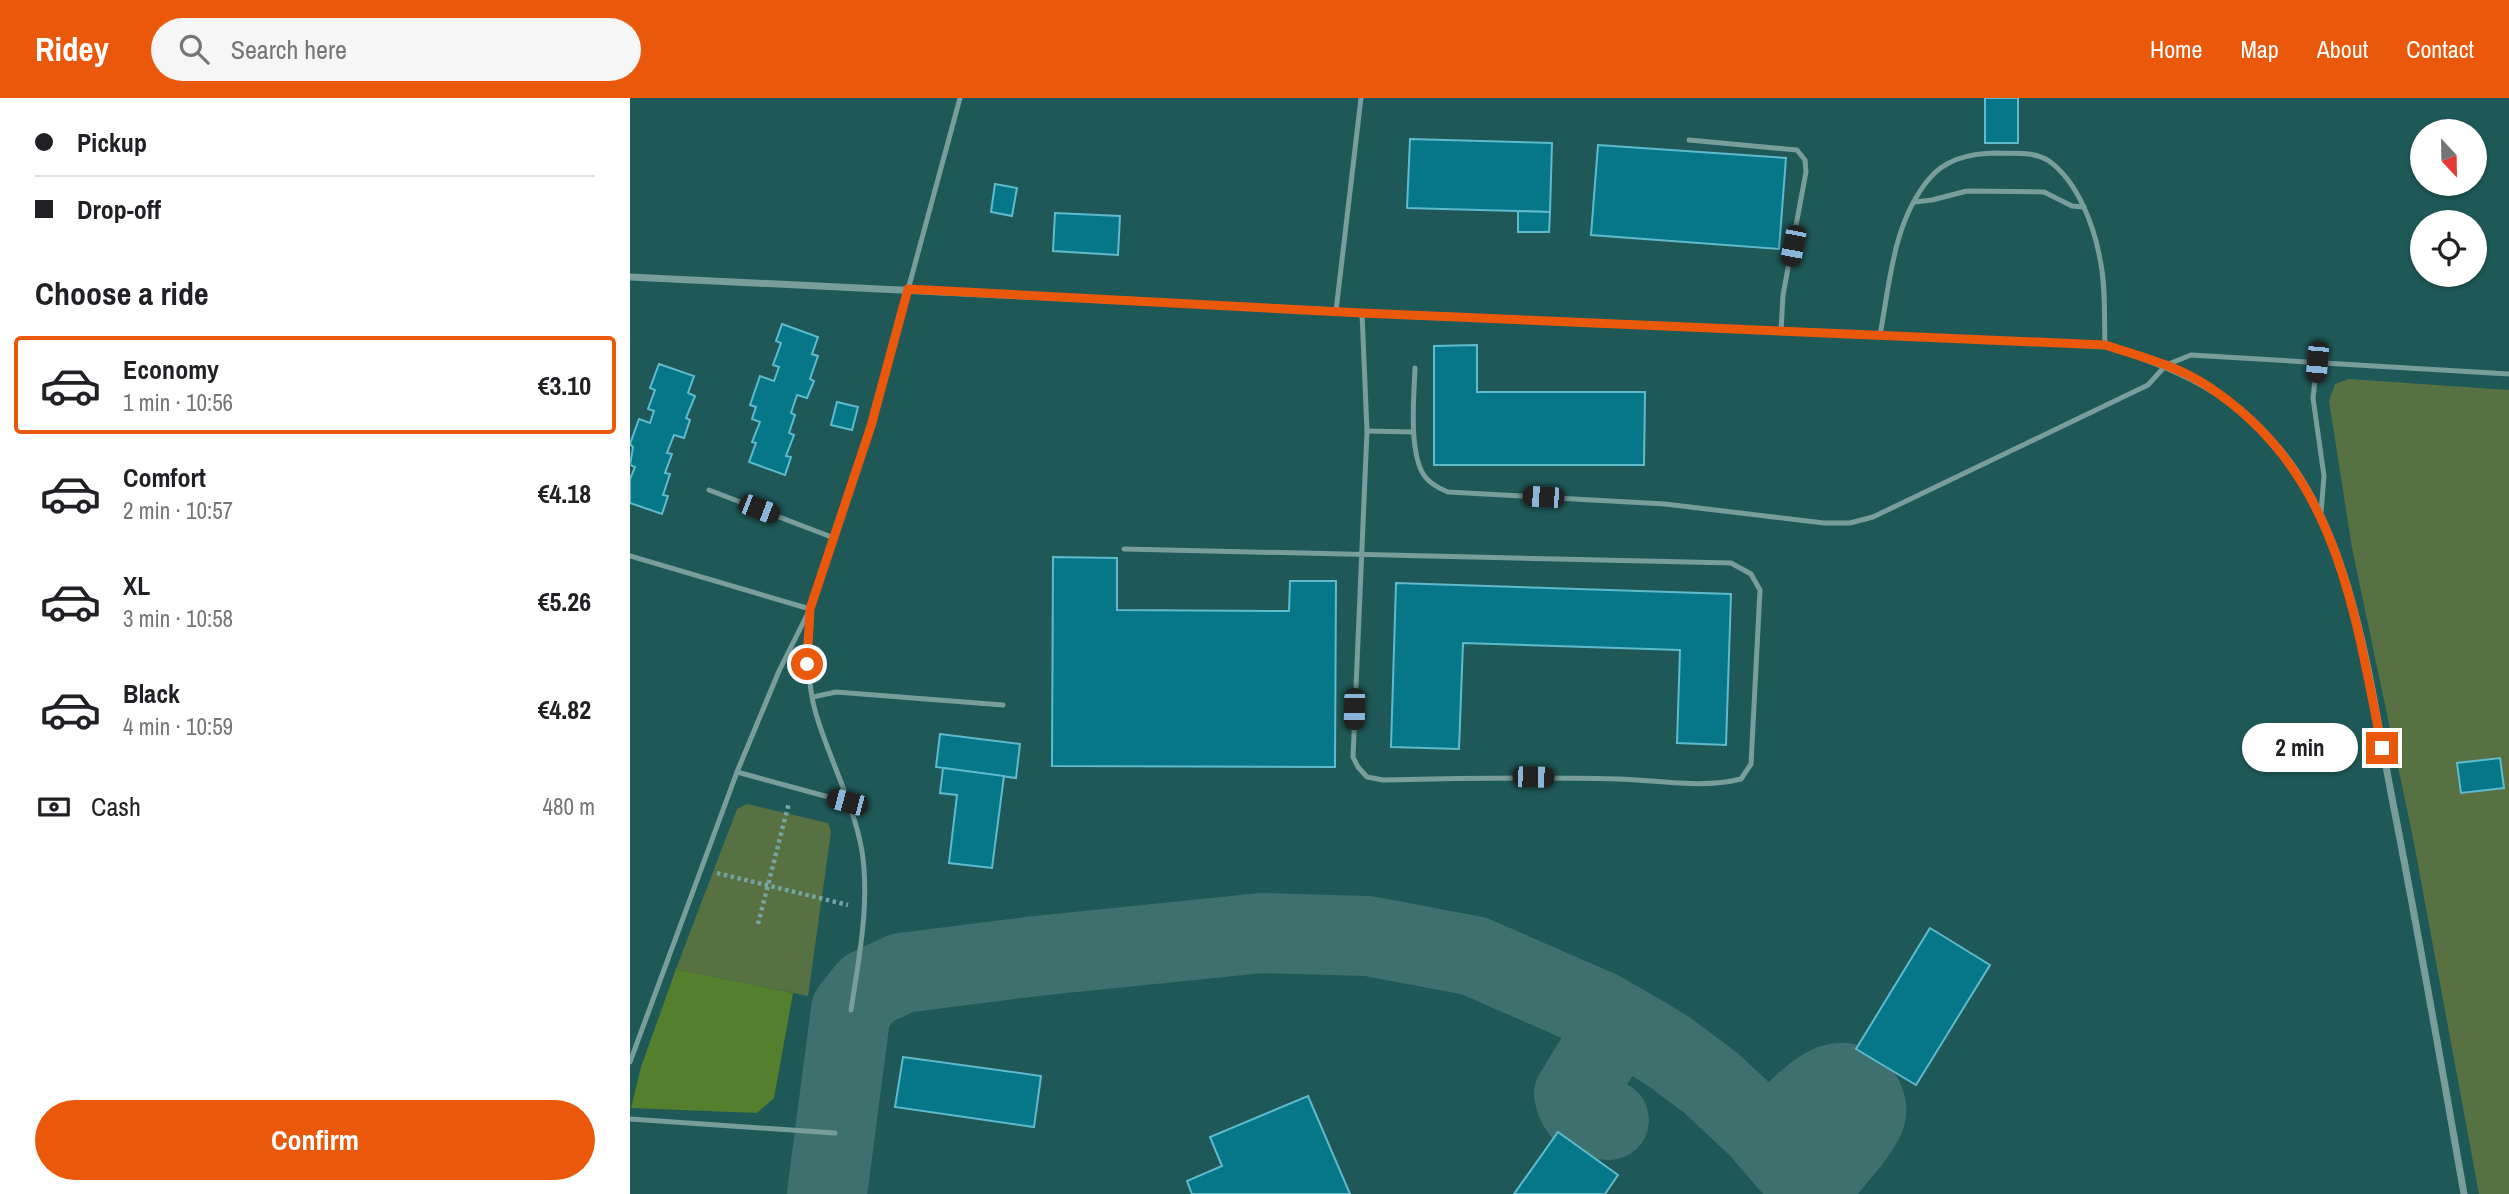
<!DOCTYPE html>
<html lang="en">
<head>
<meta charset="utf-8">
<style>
	:root { --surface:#fff; --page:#f6f6f6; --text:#202124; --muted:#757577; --line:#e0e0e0; --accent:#ea580c }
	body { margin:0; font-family:"Archivo Narrow",sans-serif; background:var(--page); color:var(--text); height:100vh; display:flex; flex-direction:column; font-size:26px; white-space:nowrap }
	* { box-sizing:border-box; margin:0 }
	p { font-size:23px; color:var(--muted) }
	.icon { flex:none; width:38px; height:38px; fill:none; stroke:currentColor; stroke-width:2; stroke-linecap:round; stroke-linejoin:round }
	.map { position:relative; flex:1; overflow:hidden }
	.sheet { display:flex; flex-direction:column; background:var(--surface); width:630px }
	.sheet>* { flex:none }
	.guide { display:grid; align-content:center; height:154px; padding:0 35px; background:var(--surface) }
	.needle { width:46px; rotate:158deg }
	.buttons { position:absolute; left:1780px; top:21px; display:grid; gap:14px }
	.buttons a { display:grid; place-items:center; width:77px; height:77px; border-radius:50%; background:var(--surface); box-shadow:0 2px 5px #0004; font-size:35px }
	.end { position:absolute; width:32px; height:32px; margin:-16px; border:9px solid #ea580c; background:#fff; box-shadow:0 0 0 4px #fff }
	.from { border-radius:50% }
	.bubble { position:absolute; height:49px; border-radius:24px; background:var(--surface); box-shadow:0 2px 5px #0004; font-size:23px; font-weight:800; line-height:49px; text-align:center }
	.car { position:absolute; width:21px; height:42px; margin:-21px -10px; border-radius:9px; box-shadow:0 0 5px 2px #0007; background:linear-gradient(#222 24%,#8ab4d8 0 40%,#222 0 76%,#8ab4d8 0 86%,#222 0) }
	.guide b { display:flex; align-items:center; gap:24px; height:66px; font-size:26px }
	.guide b+b { border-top:2px solid var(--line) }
	.guide i { width:18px; height:18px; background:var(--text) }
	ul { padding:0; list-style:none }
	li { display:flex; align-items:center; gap:21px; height:98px; margin:0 14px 10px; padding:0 21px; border:4px solid transparent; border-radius:7px }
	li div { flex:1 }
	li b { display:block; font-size:26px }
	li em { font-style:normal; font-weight:800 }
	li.current { border-color:var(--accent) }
	li>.icon { width:63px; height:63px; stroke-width:1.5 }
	h2 { padding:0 35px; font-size:32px; line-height:84px }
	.pay { display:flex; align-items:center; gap:18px; height:77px; padding:0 35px; font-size:26px }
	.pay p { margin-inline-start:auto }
	.primary-button { display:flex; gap:14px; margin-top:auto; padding:14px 35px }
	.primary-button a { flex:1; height:80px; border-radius:42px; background:var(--accent); color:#fff; font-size:28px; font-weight:800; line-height:80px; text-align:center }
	header { display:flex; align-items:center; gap:42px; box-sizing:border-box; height:98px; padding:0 35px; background:var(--accent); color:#fff }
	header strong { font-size:33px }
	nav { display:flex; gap:38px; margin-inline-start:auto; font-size:24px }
	.search { width:490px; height:63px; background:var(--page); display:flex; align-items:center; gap:18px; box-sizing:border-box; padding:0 24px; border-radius:38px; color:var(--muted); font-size:26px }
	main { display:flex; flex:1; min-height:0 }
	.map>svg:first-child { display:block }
	.built { fill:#1e5958; fill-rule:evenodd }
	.green { fill:#577142 }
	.forest { fill:#557f2d }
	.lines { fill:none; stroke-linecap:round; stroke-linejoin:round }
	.taxiway { stroke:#3e706e; stroke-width:80 }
	.building { fill:#067789; stroke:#5fbacc; stroke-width:2 }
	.path { stroke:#75a4a2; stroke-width:4.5; stroke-dasharray:3.5 3.5; stroke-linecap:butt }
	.lane { stroke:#789d9b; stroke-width:5 }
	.street { stroke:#789d9b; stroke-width:7 }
	.route { stroke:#ea580c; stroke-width:9 }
</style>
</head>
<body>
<header>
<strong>Ridey</strong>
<div class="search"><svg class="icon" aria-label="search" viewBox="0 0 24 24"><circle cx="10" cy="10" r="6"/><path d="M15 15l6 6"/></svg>Search here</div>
<nav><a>Home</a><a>Map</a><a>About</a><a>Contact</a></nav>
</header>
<main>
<section class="sheet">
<div class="guide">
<b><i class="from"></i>Pickup</b>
<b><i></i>Drop-off</b>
</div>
<h2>Choose a ride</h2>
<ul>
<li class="current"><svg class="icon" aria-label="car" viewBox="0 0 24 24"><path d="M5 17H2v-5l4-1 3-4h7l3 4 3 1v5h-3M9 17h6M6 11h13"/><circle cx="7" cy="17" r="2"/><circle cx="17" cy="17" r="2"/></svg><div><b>Economy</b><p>1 min · 10:56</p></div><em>€3.10</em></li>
<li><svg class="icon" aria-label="car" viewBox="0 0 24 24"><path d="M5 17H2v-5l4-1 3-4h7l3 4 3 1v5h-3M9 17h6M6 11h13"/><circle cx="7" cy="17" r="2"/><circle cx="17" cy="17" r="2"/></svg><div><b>Comfort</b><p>2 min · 10:57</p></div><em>€4.18</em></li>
<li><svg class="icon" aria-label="car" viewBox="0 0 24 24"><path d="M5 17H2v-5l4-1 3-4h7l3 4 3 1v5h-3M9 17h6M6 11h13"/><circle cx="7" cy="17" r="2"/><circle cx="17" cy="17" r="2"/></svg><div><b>XL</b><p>3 min · 10:58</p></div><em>€5.26</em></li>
<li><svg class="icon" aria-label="car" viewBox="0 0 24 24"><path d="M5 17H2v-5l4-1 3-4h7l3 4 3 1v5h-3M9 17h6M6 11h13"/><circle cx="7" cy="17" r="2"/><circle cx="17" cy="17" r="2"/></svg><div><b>Black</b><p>4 min · 10:59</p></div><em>€4.82</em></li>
</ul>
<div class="pay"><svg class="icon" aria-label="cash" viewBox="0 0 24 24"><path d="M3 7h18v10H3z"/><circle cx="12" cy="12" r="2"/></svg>Cash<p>480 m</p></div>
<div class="primary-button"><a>Confirm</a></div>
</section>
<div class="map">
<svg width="1879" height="1096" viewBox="0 0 1879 1096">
	<rect width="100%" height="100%" fill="#174b4a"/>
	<!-- built -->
	<path class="built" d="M0,0H1879V1096H0ZM1792,33H1844V86H1792ZM1792,124H1844V177H1792Z"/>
	<!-- green -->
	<g class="green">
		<path d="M1719,281L1879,292V1096H1849L1783,740L1722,450L1699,303L1705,286Z"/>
		<path d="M117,706L198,725L201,734L178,898L46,871L107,711Z"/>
	</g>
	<!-- forest -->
	<path class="forest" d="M46,871L163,895L144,1000L127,1015L1,1010L11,969Z"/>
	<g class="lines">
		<!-- taxiway -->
		<g class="taxiway">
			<path d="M979,1022C960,1021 948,1016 944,996C955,980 971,946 988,938C995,935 1003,936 1010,936"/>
			<path d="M1148,1052V1038L1150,1029C1169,1012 1209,961 1232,998C1237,1007 1238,1015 1233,1023C1220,1049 1194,1066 1184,1094"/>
			<path d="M197,1096L221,912L238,891L272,875L406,858L632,835L738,838L844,858L970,913L1010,936L1038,953L1081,985L1129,1030L1186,1096"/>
		</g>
	</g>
	<!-- building -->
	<g class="building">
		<rect x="1355" y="0" width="33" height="45"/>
		<path d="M780,41L922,45L920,114L777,110Z"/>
		<path d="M968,47L1156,60L1149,151L961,137Z"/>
		<path d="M365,86L387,90L382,118L361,114Z"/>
		<path d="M888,113L920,114L919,134H888Z"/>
		<path d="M425,115L490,118L488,157L423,153Z"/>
		<path d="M152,226L188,239L182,256L188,258L180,281L184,283L177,300L167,297L161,315L165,317L159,335L164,337L156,358L161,359L155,377L119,364L126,345L122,344L130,324L122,321L126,309L120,307L130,278L144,283L149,269L143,267L151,245L146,243Z"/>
		<path d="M847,247V294H1015L1014,367H804V248Z"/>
		<path d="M29,266L64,278L58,295L65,298L56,320L60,322L54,340L44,337L37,355L42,356L35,375L40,376L33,397L38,398L32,416L0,405V381L5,369L0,367L3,349L0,346L9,321L20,325L24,313L18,311L25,292L20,290Z"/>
		<path d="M207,304L228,309L222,332L201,327Z"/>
		<path d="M423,459L487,460V512L659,513L660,483H706L705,669L422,668Z"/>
		<path d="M766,485L1101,496L1096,647L1047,645L1050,552L833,545L829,651L761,649Z"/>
		<path d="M310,636L390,646L386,680L306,669Z"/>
		<path d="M1870,660L1874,690L1831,695L1827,665Z"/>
		<path d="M313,670L374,678L362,770L319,765L327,697L310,695Z"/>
		<path d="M1300,830L1360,867L1286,987L1226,951Z"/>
		<path d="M273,959L411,978L404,1029L265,1009Z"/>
		<path d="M678,998L720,1096H562L557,1083L592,1068L580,1039Z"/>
		<path d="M928,1034L988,1077L975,1096H884Z"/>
	</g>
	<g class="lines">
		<!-- path -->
		<g class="path">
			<path d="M87,775L218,807"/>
			<path d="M128,826L159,705"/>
		</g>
		<!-- lane -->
		<g class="lane">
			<path d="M1059,42L1167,52L1175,62L1176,74L1153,197L1151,233"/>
			<path d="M1284,104L1302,102L1337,93L1414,94L1442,108L1454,109"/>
			<path d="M1250,237C1260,184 1263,124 1299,81C1316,60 1342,55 1367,55C1384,56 1404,53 1419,63C1448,84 1464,128 1470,161C1476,189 1474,219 1475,247"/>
			<path d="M1687,264L1683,300L1694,378L1691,415"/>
			<path d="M785,270C784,299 779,348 792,374C797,384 808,390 818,394L1035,406L1194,425H1220L1243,419L1518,287L1536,267L1561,257L1879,276"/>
			<path d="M737,333L783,334"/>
			<path d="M79,392L204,440"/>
			<path d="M494,451L1101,465L1121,476L1130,492L1121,666L1111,681C1071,691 1029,682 988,681C910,679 831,680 753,682L737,679L728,669L723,659L737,333L732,215L706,213L731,0"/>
			<path d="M0,458L180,511"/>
			<path d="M180,515C178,549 176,582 186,616C199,660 224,707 232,753C240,806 229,859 221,912"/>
			<path d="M183,599L206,594L373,607"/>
			<path d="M107,674L217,704"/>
			<path d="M0,964L107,674L149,573L180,511L241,328L330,0"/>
			<path d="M0,1021L205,1035"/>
		</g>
		<!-- street -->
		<g class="street">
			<path d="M0,179L706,213"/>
			<path d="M732,215L1475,247C1544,269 1597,291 1646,347C1724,437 1740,587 1762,700C1788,832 1811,964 1834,1096"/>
		</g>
	</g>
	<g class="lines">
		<!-- route -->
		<path class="route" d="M177,566L180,511L241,328L278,191L732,215L1475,247C1510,258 1548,268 1579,289C1707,374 1724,510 1752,650"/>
	</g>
</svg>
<div class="buttons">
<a><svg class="needle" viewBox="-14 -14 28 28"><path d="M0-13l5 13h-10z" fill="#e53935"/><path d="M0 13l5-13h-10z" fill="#757577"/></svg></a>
<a><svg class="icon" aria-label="locate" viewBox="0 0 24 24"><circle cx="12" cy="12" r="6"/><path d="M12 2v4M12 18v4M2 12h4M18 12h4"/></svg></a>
</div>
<i class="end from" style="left:177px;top:566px"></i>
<i class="end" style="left:1752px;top:650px"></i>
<div class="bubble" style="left:1612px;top:625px;width:116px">2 min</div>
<i class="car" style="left:1163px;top:148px;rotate:191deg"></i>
<i class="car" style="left:1687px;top:264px;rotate:185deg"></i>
<i class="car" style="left:913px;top:399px;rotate:273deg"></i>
<i class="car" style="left:129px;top:411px;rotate:111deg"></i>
<i class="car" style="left:724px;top:611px;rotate:181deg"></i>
<i class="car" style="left:903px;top:679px;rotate:91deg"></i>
<i class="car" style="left:217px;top:704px;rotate:285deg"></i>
</div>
</main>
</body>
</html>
